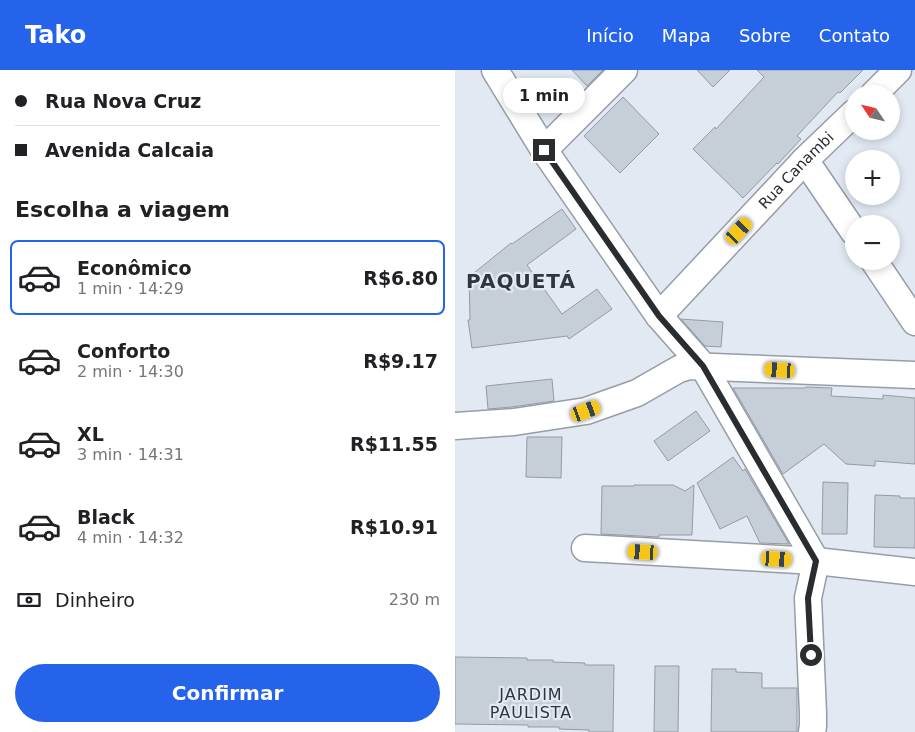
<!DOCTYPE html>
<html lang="pt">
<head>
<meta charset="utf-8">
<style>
	:root { --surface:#fff; --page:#f6f6f6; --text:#202124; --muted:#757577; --line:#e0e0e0; --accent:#2563eb }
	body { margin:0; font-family:"DejaVu Sans",sans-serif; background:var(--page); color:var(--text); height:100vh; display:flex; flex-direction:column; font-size:19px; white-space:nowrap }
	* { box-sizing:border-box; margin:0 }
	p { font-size:16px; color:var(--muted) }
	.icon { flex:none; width:28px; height:28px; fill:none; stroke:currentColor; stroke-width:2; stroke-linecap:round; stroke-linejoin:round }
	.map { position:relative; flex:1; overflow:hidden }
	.drawer { display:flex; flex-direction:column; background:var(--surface); width:455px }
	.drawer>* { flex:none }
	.hud { display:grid; align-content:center; height:110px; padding:0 15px; background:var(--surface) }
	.needle { width:32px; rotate:305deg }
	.buttons { position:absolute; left:390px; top:15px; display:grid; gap:10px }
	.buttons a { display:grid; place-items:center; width:55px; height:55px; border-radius:50%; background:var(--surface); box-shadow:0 2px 8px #0003; font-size:25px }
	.end { position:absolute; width:22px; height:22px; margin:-11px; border:6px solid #2a2d30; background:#fff; box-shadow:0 0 0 2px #fff }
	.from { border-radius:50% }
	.bubble { position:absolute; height:35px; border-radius:18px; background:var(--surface); box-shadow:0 2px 8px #0003; font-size:16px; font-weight:700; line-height:35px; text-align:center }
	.car { position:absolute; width:15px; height:30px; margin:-15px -8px; border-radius:6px; box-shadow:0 0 4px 1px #0007; background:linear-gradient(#f5c518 24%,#345 0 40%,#f5c518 0 76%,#345 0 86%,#f5c518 0) }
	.hud b { display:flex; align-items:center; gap:18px; height:48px; font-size:19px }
	.hud b+b { border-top:1px solid var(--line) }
	.hud i { width:12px; height:12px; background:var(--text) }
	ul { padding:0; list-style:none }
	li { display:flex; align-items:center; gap:15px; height:75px; margin:0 10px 8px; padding:0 5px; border:2px solid transparent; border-radius:8px }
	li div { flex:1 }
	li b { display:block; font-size:19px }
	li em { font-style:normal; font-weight:700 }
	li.active { border-color:var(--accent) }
	li>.icon { width:45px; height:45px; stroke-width:1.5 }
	h2 { padding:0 15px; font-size:22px; line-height:60px }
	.pay { display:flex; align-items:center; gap:12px; height:55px; padding:0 15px; font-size:19px }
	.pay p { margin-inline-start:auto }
	.cta { display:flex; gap:10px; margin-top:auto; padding:10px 15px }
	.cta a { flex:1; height:58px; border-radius:30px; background:var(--accent); color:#fff; font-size:20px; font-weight:700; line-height:58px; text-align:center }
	header { display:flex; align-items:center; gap:30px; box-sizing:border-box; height:70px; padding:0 25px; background:var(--accent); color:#fff }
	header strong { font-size:24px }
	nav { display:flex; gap:28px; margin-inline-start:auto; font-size:18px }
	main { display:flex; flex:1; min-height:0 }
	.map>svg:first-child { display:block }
	.building { fill:#c6ced7; stroke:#949ba4 }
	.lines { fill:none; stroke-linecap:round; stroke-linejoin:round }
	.minor-casing { stroke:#969da6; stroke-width:29 }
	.minor { stroke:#fff; stroke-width:26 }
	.route { stroke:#2a2d30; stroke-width:6 }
	.labels { text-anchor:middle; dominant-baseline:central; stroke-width:4.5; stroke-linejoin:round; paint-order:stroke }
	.street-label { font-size:15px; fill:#2a2d30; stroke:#e2e9f3 }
	.neighbourhood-label { font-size:16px; letter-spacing:1px; fill:#31363e; stroke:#e2e9f3 }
	.district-label { font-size:20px; font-weight:bold; letter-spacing:1px; fill:#31363e; stroke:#e2e9f3 }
</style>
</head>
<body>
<header>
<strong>Tako</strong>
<nav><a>Início</a><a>Mapa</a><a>Sobre</a><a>Contato</a></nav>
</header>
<main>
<section class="drawer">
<div class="hud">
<b><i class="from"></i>Rua Nova Cruz</b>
<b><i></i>Avenida Calcaia</b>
</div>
<h2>Escolha a viagem</h2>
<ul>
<li class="active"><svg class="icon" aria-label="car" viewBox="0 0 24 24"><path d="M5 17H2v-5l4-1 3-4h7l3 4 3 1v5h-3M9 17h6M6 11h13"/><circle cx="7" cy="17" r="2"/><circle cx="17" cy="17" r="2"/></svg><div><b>Econômico</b><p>1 min · 14:29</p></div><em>R$6.80</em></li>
<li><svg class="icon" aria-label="car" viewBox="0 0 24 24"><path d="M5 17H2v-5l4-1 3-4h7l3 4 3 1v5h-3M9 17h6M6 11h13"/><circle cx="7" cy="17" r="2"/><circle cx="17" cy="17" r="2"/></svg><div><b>Conforto</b><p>2 min · 14:30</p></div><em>R$9.17</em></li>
<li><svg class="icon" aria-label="car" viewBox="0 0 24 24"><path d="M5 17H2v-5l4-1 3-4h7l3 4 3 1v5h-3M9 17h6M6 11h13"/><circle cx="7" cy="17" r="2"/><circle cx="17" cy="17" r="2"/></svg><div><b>XL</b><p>3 min · 14:31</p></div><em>R$11.55</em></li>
<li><svg class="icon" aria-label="car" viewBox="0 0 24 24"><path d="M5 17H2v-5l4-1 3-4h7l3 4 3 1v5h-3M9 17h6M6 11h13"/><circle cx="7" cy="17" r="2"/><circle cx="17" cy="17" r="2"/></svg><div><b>Black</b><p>4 min · 14:32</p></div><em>R$10.91</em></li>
</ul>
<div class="pay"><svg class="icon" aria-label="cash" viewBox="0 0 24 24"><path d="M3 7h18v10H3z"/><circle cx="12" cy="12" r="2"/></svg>Dinheiro<p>230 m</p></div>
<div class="cta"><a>Confirmar</a></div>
</section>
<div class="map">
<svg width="460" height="662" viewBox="0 0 460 662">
	<rect width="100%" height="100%" fill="#e2e9f3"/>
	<!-- building -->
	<g class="building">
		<path d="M117,0H148L132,16Z"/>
		<path d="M242,0H275L258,17Z"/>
		<path d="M302,0H408L385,23L383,22L342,66L346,69L323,94L322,93L288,128L238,79L260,57L261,59L309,7Z"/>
		<path d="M168,27L204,64L165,103L129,66Z"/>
		<path d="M107,139L121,159L72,195L107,244L142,219L157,239L114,269L112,266L17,278L13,250H15L14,207L56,173L57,174Z"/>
		<path d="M226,249L268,252L266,277L250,276Z"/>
		<path d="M97,309L99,331L57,337L33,339L31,316Z"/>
		<path d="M351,317L377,318L376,326L428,329V325L460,328V394L420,391V396L391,394L369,374L328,404L278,318H350Z"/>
		<path d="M241,341L255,361L213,391L199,371Z"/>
		<path d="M72,367H107L106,408L71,407Z"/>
		<path d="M278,387L288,401L290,399L334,474L305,473L292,446L265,459L242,413Z"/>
		<path d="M368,412L393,413L392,464H367Z"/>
		<path d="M179,415H218L230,421L239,415L237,465H204V467L146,464L147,416H179Z"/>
		<path d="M420,425L445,426V428H460V478L419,477Z"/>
		<path d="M0,587L72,588V590H98V592L130,593V595H159L158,662H134V660L104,659V657H73V655L0,654Z"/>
		<path d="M200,596H224L223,662H199Z"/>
		<path d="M257,599H281V602L307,603V618H342V662H256Z"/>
	</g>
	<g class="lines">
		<defs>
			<g id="minor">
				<path d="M40,0L89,80L204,246L248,296L361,491"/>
				<path d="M419,24L443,0"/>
				<path d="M89,80L169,0"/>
				<path d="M350,90L399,162"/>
				<path d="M419,191L460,252"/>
				<path id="s1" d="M204,246L350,90L399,43"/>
				<path d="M0,356L59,352L131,341L182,323L224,299L234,296L460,305"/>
				<path d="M130,478L361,491L460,502"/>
				<path d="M357,662L358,656V643L353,528L361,491"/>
			</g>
		</defs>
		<!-- minor casing -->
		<use href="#minor" class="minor-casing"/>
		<!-- minor -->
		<use href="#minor" class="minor"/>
	</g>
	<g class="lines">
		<!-- route -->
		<path class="route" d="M89,80L204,246L248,296L361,491L353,528L356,585"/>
	</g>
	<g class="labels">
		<!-- street labels -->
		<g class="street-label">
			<text stroke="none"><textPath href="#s1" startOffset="200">Rua Canambi</textPath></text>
		</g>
		<!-- neighbourhood labels -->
		<g class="neighbourhood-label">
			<text x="76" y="624">JARDIM<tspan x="76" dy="18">PAULISTA</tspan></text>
		</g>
		<!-- district labels -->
		<g class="district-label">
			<text x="66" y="211">PAQUETÁ</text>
		</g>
	</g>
</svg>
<div class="buttons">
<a><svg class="needle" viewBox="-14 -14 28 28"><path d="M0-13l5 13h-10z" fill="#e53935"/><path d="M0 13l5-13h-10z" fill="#757577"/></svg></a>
<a>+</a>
<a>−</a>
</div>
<i class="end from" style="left:356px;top:585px"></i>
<i class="end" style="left:89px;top:80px"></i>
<div class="bubble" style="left:48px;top:8px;width:82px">1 min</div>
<i class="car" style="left:284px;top:161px;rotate:43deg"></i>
<i class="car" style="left:325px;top:300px;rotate:273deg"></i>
<i class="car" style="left:131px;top:341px;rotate:70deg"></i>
<i class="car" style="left:188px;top:482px;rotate:273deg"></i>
<i class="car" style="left:322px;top:489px;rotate:93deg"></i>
</div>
</main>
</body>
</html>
